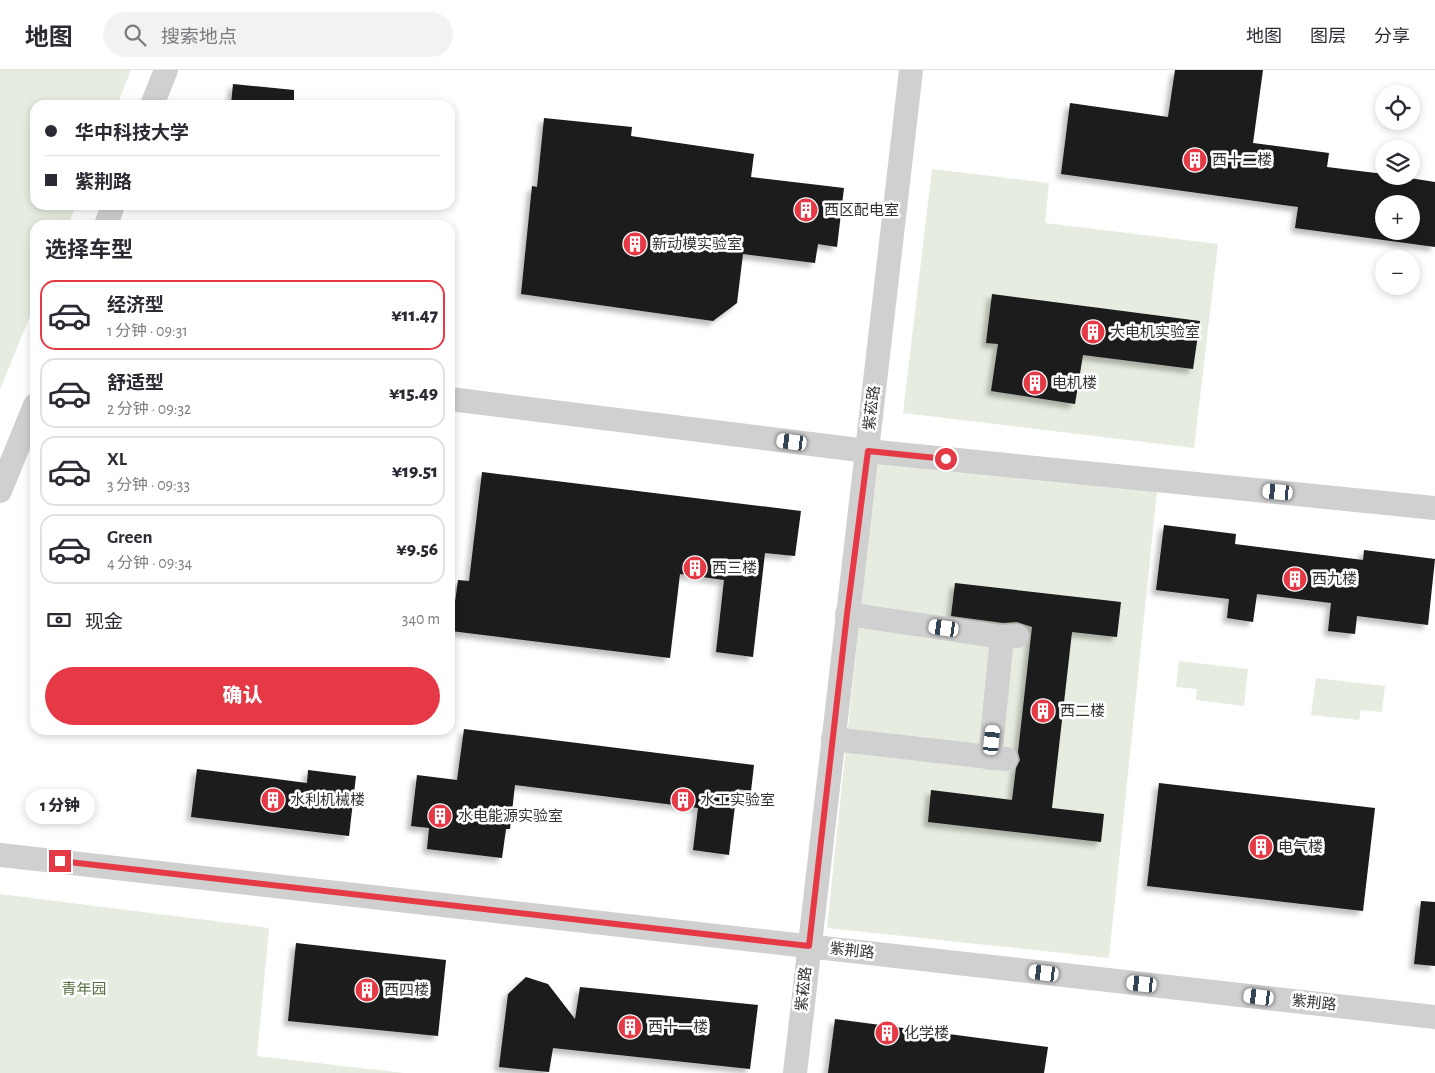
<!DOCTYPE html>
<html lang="zh">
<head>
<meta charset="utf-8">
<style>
	:root { --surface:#fff; --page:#f2f2f3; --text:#2b2b33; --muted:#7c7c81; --line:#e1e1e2; --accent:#e63946 }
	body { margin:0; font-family:"Alegreya Sans","Noto Sans SC",sans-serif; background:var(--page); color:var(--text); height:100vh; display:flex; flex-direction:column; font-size:19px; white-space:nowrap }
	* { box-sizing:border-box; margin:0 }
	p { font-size:16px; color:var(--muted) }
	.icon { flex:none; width:28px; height:28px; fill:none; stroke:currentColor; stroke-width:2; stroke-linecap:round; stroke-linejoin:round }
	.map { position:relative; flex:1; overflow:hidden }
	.sheet { position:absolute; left:30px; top:150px; width:425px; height:515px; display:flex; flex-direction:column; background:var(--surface); border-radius:15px; box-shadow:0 2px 8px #0003 }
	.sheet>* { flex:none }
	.banner { position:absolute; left:30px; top:30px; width:425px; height:110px; border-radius:15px; box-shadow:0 2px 8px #0003; display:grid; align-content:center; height:110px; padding:0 15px; background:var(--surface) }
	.fabs { position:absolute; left:1375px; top:15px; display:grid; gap:10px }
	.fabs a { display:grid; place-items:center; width:45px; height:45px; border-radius:50%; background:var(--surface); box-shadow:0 2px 8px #0003; font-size:25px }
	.end { position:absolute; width:22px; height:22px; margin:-11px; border:6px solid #e63946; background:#fff; box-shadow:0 0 0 2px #fff }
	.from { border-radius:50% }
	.bubble { position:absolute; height:35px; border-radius:18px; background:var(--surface); box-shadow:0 2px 8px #0003; font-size:16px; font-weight:800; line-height:35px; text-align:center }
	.car { position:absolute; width:15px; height:30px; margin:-15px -8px; border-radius:6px; box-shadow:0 0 4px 1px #0007; background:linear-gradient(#fff 24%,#345 0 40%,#fff 0 76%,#345 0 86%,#fff 0) }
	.banner b { display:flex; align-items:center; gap:18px; height:48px; font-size:19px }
	.banner b+b { border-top:1px solid var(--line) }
	.banner i { width:12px; height:12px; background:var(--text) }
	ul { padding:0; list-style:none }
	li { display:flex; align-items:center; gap:15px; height:70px; margin:0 10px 8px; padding:0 5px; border:2px solid var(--line); border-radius:15px }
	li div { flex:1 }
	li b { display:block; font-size:19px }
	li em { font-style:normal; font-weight:800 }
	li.current { border-color:var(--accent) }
	li>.icon { width:45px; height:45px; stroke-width:1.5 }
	h2 { padding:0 15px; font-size:22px; line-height:60px }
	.pay { display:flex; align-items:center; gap:12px; height:55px; padding:0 15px; font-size:19px }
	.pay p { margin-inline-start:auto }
	.primary-button { display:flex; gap:10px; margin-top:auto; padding:10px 15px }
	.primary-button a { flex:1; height:58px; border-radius:30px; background:var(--accent); color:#fff; font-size:20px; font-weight:800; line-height:58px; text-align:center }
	header { display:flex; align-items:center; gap:30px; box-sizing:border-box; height:70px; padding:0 25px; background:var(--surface); border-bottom:1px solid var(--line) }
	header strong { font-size:24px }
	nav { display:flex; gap:28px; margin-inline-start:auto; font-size:18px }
	.search { width:350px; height:45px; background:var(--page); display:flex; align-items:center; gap:12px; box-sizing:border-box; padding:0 18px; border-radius:28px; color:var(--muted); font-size:19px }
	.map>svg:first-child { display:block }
	.green { fill:#e6ecdf }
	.building { fill:#1a1a1a; fill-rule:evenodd; filter:url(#shadow) }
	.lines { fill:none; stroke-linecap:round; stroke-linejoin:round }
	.minor { stroke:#d0d0d0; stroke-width:24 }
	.route { stroke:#e63946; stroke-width:6 }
	.labels { text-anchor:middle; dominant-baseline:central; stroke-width:5; stroke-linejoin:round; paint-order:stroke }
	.poi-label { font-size:15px; fill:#333; stroke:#fff; text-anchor:start }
	.street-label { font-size:15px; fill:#333; stroke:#fff }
	.park-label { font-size:15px; fill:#56703f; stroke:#fff }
</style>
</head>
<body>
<header>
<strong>地图</strong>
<div class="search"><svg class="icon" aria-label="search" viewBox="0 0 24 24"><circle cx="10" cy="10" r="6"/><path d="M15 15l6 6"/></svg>搜索地点</div>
<nav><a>地图</a><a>图层</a><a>分享</a></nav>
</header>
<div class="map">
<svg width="1435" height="1003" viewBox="0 0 1435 1003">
	<defs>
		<filter id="shadow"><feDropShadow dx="-4.5" dy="4.5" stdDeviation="2.5" flood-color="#0004"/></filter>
	</defs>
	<rect width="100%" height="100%" fill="#fff"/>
	<!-- green -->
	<g class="green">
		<path d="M0,0H131L117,35H35V135H76L68,155H35V234L0,319Z"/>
		<path d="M932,99L1049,113L1045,153L1218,174L1194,378L903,343Z"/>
		<path d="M876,391L1157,421L1109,888L827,858Z"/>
		<path d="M1179,591L1248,599L1244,636L1196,630L1197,619L1176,617Z"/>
		<path d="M1316,608L1385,616L1382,642L1361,640L1359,650L1311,645Z"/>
		<path d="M0,824L269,858L257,986L404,1003H0Z"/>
	</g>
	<!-- building -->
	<g class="building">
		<path d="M1175,0H1263L1253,73L1329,83L1327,97L1384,104V106H1397L1435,112V177L1295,158L1298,137L1061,104L1070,33L1168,47ZM1384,134H1411V161H1384Z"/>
		<path d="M233,14L294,20V35H231Z"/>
		<path d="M544,48L632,57L631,66L754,84L751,107L844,118L837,177L818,174L815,193L743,184L737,233L713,251L521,224L532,116L537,117Z"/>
		<path d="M992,224L1200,251L1193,299L1083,285L1075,334L991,321L998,274L986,273Z"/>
		<path d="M482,402L801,441L795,486L765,483L753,587L716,582L724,510L680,504L670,588L451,561L458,510L469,511Z"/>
		<path d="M1164,455L1236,464L1235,474L1363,490L1364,480L1435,489L1428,555L1357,546L1355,564L1328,561L1331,533L1257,524L1253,552L1227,548L1229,529L1156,520Z"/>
		<path d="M955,513L1121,532L1117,567L1072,562L1052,738L1104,744L1101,772L928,752L931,720L1012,730L1016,698L1020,690L1018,682L1032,557L1017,552L1003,553L951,546Z"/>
		<path d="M464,659L754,695L751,721L737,719L729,785L693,780L698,738L515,715L510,759H506L502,788L427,779L429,758L411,756L417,705L457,710Z"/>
		<path d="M197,699L307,713L308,700L356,706L349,766L191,747Z"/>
		<path d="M1159,713L1375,738L1363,841L1147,816Z"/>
		<path d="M1421,831L1435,832V896L1414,894Z"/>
		<path d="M296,873L446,890L438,966L288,951Z"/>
		<path d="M526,907L548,914L575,949L580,917L758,935L750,999L553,978L549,1002L499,997L508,924Z"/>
		<path d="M835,949L1048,977L1044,1003H828Z"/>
	</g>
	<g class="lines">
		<!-- minor -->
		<g class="minor">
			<path d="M152,35L166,0"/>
			<path d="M106,155L113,135"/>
			<path d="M450,329L867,381L1435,438"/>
			<path d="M0,421L35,335"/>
			<path d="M847,544L1002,567L1017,566"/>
			<path d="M833,669L1006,689"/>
			<path d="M990,688L1002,567"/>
			<path d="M0,785L1435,947"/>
			<path d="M795,1003C833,669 873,334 911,0"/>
		</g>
	</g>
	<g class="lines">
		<!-- route -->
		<path class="route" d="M60,791L809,876L847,544L868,381L946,389"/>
	</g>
	<!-- icons -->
	<defs>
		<symbol id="building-disc" viewBox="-11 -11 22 22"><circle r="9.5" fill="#e63946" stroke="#fff"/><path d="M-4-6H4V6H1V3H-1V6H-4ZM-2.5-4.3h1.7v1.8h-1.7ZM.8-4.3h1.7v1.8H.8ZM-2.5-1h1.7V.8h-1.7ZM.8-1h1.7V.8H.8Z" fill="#fff"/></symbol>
	</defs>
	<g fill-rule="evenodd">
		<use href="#building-disc" x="1181" y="76" width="28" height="28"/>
		<use href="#building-disc" x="792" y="126" width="28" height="28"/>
		<use href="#building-disc" x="621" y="160" width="28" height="28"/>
		<use href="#building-disc" x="1079" y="248" width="28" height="28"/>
		<use href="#building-disc" x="1021" y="299" width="28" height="28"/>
		<use href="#building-disc" x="681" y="484" width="28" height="28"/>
		<use href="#building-disc" x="1281" y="495" width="28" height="28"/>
		<use href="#building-disc" x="1029" y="627" width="28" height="28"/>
		<use href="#building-disc" x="259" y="716" width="28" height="28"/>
		<use href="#building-disc" x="669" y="716" width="28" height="28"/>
		<use href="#building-disc" x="426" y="732" width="28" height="28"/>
		<use href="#building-disc" x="1247" y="763" width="28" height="28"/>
		<use href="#building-disc" x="353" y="906" width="28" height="28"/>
		<use href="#building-disc" x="616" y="943" width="28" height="28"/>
		<use href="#building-disc" x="873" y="949" width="28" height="28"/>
	</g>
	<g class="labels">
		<!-- poi labels -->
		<g class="poi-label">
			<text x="1212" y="90">西十二楼</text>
			<text x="824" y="140">西区配电室</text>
			<text x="652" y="174">新动模实验室</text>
			<text x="1110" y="262">大电机实验室</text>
			<text x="1052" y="313">电机楼</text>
			<text x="712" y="498">西三楼</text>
			<text x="1312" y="509">西九楼</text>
			<text x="1060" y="641">西二楼</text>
			<text x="290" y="730">水利机械楼</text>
			<text x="700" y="730">水工实验室</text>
			<text x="458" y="746">水电能源实验室</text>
			<text x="1278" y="777">电气楼</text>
			<text x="384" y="920">西四楼</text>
			<text x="648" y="957">西十一楼</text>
			<text x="904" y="963">化学楼</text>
		</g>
		<!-- street labels -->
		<g class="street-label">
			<text transform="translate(872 338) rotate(-83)">紫菘路</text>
			<text transform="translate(852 881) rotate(6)">紫荆路</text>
			<text transform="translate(804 919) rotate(-84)">紫菘路</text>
			<text transform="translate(1314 933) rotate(6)">紫荆路</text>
		</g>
		<!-- park labels -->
		<g class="park-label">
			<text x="84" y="919">青年园</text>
		</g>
	</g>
</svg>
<div class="fabs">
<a><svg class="icon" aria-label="locate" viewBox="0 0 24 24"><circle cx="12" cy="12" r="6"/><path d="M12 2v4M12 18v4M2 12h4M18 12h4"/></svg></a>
<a><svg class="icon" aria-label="layers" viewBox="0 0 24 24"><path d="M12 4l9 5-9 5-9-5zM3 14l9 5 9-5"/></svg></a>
<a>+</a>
<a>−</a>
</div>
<i class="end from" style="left:946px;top:389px"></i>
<i class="end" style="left:60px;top:791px"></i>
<div class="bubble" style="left:25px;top:719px;width:70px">1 分钟</div>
<i class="car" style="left:792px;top:372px;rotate:277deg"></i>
<i class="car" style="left:1278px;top:422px;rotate:275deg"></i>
<i class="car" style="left:944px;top:558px;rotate:278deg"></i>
<i class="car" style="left:992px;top:670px;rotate:6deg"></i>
<i class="car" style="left:1044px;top:903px;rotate:277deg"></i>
<i class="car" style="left:1142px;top:914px;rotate:276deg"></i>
<i class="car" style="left:1259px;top:927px;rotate:277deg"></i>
<div class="banner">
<b><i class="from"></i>华中科技大学</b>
<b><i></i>紫荆路</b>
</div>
<section class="sheet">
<h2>选择车型</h2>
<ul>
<li class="current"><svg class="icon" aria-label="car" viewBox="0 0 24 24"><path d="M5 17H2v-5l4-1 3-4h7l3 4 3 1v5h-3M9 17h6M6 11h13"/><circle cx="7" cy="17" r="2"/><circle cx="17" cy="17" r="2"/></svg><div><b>经济型</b><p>1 分钟 · 09:31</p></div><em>¥11.47</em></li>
<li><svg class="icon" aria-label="car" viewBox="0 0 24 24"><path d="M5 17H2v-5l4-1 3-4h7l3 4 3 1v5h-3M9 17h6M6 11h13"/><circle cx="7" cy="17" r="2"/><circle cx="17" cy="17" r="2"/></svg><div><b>舒适型</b><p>2 分钟 · 09:32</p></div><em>¥15.49</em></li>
<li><svg class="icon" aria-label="car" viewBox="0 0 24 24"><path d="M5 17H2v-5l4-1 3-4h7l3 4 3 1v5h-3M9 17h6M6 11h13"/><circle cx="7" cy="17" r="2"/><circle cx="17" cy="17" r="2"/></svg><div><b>XL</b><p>3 分钟 · 09:33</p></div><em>¥19.51</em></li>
<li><svg class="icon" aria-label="car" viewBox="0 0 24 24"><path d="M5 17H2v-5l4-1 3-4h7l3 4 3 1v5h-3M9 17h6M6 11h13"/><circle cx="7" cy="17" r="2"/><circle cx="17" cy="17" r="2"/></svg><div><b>Green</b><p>4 分钟 · 09:34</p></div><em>¥9.56</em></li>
</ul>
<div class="pay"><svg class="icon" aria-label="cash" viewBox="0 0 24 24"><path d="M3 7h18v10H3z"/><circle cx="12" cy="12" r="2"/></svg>现金<p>340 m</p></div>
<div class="primary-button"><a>确认</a></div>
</section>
</div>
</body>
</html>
